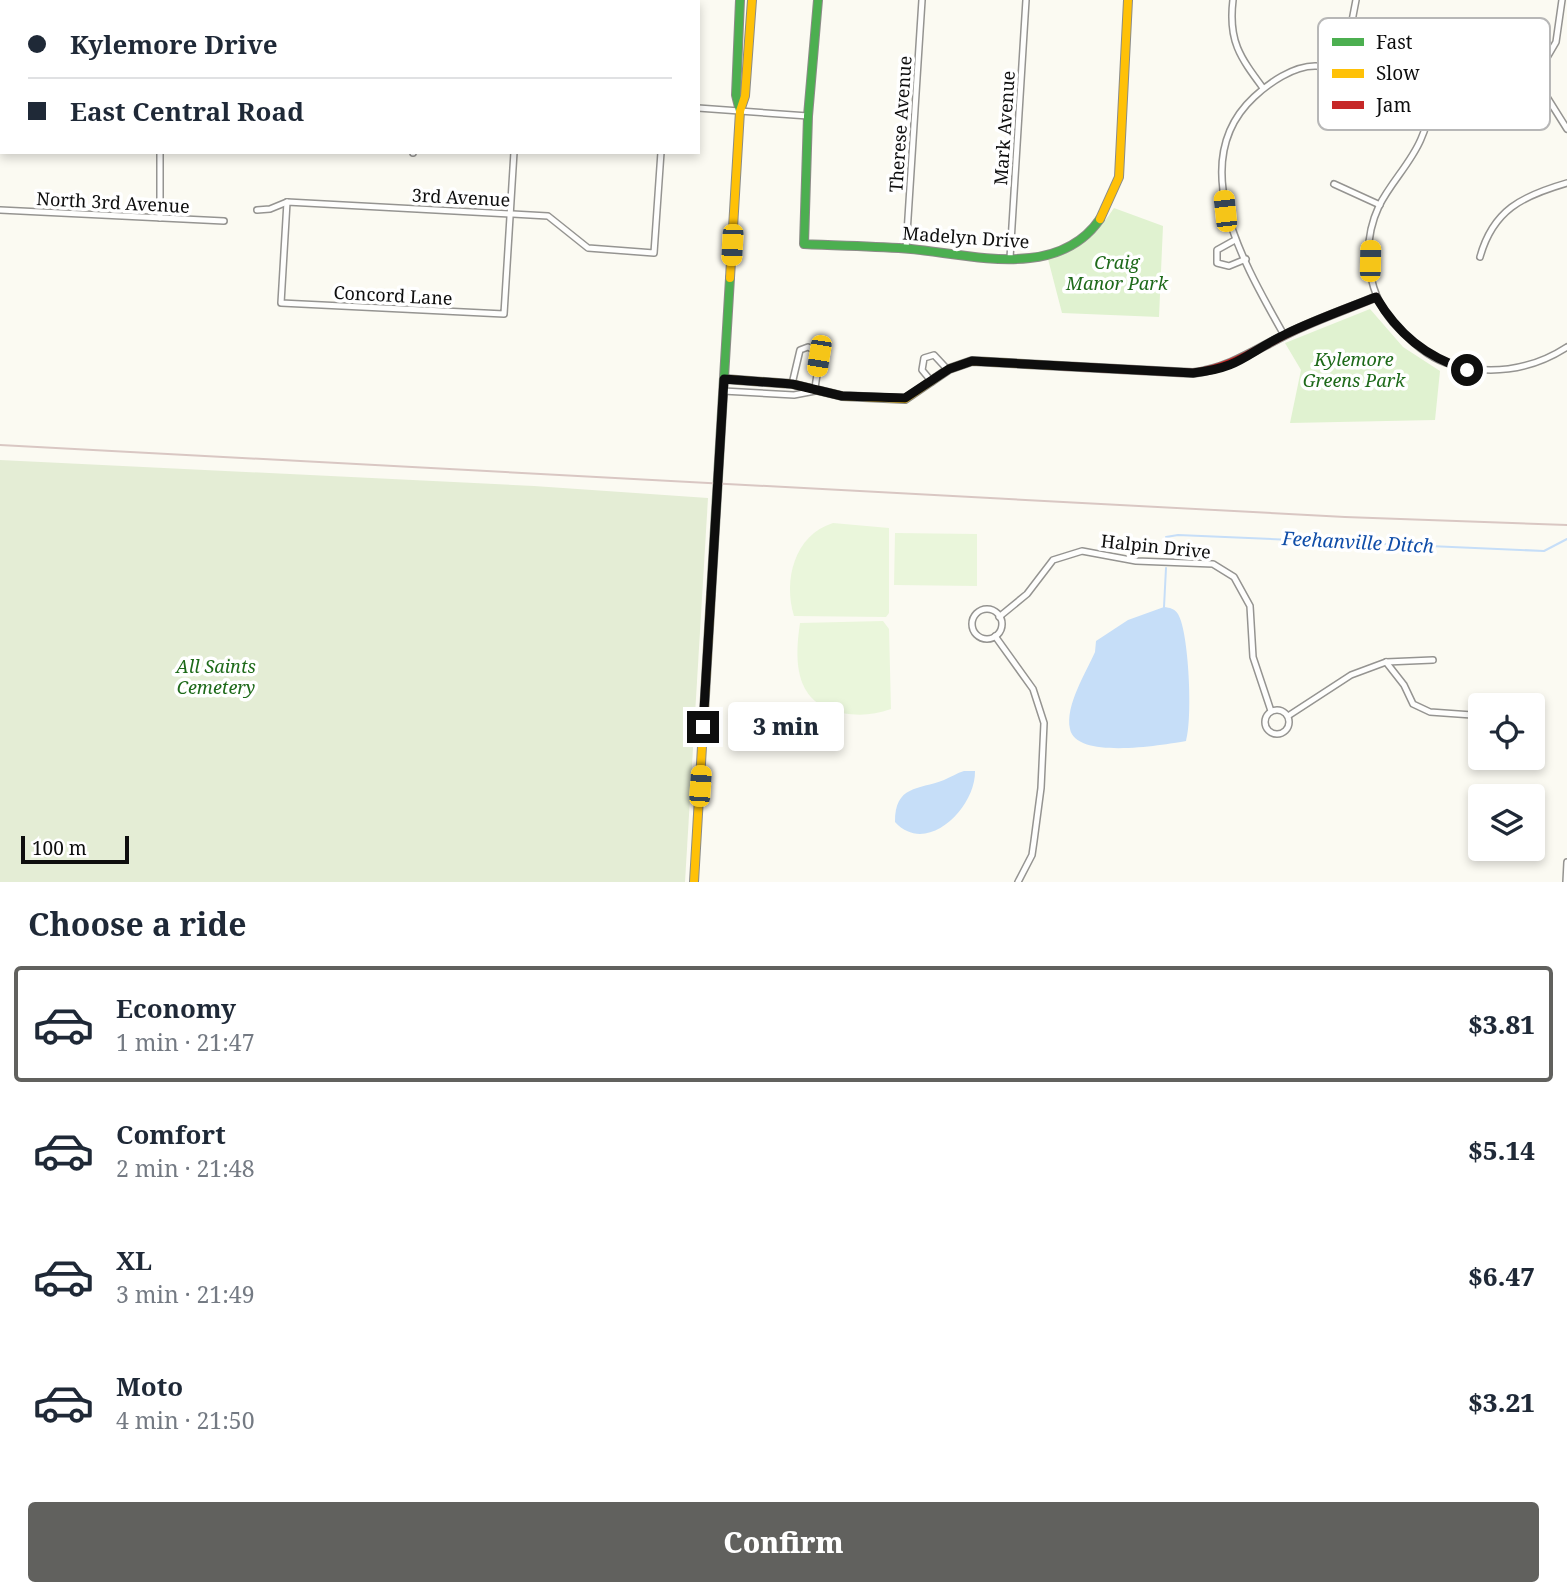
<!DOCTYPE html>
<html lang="en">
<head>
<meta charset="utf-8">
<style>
	:root { --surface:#fff; --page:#f2f2f3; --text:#1f2937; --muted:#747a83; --line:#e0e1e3; --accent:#61615e }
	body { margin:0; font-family:"Noto Serif",serif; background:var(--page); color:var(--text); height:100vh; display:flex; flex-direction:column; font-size:26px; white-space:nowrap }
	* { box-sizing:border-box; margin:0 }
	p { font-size:23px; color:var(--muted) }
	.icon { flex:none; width:38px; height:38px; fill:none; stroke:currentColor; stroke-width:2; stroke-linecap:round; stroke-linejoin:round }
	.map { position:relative; height:882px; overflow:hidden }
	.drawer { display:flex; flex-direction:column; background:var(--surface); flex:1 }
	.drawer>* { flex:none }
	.banner { position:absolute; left:0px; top:0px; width:700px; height:154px; box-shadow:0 4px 10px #0003; display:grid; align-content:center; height:154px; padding:0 28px; background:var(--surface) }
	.buttons { position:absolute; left:1468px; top:693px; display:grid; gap:14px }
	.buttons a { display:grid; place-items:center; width:77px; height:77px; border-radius:7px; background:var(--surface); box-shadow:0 4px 10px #0003; font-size:35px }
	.scale { position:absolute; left:21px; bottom:18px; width:108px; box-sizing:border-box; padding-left:7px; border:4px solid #0e0e0e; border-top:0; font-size:19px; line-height:24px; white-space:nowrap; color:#0e0e0e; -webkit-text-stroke:5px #fff; paint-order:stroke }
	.end { position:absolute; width:32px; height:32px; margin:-16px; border:9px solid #0e0e0e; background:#fff; box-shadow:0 0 0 4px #fff }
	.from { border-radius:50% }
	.bubble { position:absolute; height:49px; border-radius:7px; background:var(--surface); box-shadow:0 4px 10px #0003; font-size:23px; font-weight:800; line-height:49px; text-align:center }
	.car { position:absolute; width:21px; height:42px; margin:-21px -10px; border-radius:9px; box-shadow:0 0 5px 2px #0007; background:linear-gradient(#f5c518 24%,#345 0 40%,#f5c518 0 76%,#345 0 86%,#f5c518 0) }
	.banner b { display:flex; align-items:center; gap:24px; height:66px; font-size:26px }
	.banner b+b { border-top:2px solid var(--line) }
	.banner i { width:18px; height:18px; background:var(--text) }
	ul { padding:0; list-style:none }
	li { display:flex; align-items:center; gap:21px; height:116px; margin:0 14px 10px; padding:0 14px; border:4px solid transparent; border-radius:7px }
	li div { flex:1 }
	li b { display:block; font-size:26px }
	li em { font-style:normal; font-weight:800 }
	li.current { border-color:var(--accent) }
	li>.icon { width:63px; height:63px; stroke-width:1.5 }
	h2 { padding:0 28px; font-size:32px; line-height:84px }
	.cta { display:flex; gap:14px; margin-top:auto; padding:14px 28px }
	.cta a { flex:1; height:80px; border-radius:7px; background:var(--accent); color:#fff; font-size:28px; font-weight:800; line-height:80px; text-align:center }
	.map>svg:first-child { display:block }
	.green { fill:#e0f2d0 }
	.cemetery { fill:#e4edd5 }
	.pitch { fill:#eaf6db }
	.water { fill:#c6def8 }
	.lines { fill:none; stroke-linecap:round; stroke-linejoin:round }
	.stream { stroke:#c6def8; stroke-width:2 }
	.street-casing { stroke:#959491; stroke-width:8 }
	.fast-casing { stroke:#8b8b87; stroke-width:10 }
	.slow-casing { stroke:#8b8b87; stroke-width:10 }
	.jam-casing { stroke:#8b8b87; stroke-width:10 }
	.street { stroke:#fefefd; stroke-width:5 }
	.fast { stroke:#4caf50; stroke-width:8 }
	.slow { stroke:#ffc107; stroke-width:8 }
	.jam { stroke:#c62828; stroke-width:8 }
	.rail { stroke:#d9c7c3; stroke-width:2 }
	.route { stroke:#0e0e0e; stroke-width:9 }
	.labels { text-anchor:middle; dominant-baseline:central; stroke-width:7; stroke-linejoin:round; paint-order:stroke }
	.street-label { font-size:18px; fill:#0e0e0e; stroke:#fff }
	.park-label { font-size:18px; font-style:italic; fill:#1e6a1a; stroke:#fff }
	.water-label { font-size:19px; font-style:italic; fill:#0f4da8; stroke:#fff }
	.key { fill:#fff; stroke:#b7b7b7; stroke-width:2 }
	.key-label { font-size:19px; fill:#0e0e0e }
</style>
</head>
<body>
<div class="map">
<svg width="1567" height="882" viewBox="0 0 1567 882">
	<rect width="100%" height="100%" fill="#fbfaf2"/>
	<!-- green -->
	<g class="green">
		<path d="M1114,208L1163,226L1159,317L1062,313L1048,259C1077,249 1097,234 1114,208Z"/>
		<path d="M1370,309L1403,347L1440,371L1435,420L1290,423L1301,370L1285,343Z"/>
	</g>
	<!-- cemetery -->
	<path class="cemetery" d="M0,460L534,486L708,498L685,882H0Z"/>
	<!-- pitch -->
	<g class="pitch">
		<path d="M833,523L889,528V613L886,617L794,616C783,581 794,535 833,523Z"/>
		<path d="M895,533L977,534V586L894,585Z"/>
		<path d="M883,621L889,629L891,709C874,715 859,716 842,713C795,704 794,663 800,623Z"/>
	</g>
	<!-- water -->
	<g class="water">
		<path d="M1164,607C1170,608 1174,608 1178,614C1189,632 1193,719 1186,741C1163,745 1076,760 1070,729C1065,705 1086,673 1095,652L1096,641L1128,620Z"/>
		<path d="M964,771H975C976,807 927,857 895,822C895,785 918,790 944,780C951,777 957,773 964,771Z"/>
	</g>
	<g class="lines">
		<!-- stream -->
		<g class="stream">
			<path d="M1165,556L1166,537L1178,535L1544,551L1567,539"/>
			<path d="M1164,607L1166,568"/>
		</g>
		<defs>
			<g id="street">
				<path d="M162,0L196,2"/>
				<path d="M1233,0C1228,41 1240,57 1263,88"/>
				<path d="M1562,0L1556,42L1535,78L1567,129"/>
				<path d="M421,2L422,0"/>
				<path d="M523,2V0"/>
				<path d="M671,2V0"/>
				<path d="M1343,68L1356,0"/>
				<path d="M1439,83C1433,101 1429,121 1421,139C1411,163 1391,182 1379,206C1360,247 1367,297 1399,329C1412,342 1428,357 1446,363C1488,376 1530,371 1567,347"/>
				<path d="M0,88H2"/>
				<path d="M698,108L808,116"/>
				<path d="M413,153V152"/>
				<path d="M1334,184L1380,205"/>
				<path d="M287,202L281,303L504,314L514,152"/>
				<path d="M0,210L224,221"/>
				<path d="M257,210L270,209L287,202L548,216L588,248L654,253L661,152"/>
				<path d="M160,218V152"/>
				<path d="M1235,240L1217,250V263L1229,266L1246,259"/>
				<path d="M906,249L922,0"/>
				<path d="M1480,257C1493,210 1522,196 1567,183"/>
				<path d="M1010,258L1026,0"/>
				<path d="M1284,335C1246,267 1183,163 1254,97C1269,83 1293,66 1315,66C1333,66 1350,72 1367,74C1383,76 1400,74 1415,77C1444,81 1476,96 1505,90C1515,88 1525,82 1535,78"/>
				<path d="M932,382L922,370L924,358L934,355L948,370"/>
				<path d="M723,391L794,395L815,391C815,375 826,354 808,347L800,350L792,384"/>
				<circle cx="987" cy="624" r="15"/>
				<path d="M999,617L1027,594L1053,560L1082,551L1136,561L1213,564L1234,577L1250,606L1253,657L1271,711"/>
				<path d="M995,636L1033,689L1044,723L1041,788L1034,841L1032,855L1018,882"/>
				<path d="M1386,662L1404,685L1413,704L1430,712L1472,715"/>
				<circle cx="1277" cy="722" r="12"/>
				<path d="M1288,716L1351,675L1386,662L1433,660"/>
				<path d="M1566,882L1567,862"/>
			</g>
			<g id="fast">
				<path d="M740,0L736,95L740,111"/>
				<path d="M818,0L808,116L804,244C840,246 875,246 911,249C973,255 1058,280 1100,219"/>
				<path d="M711,594L730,278"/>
			</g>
			<g id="slow">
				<path d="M1100,219L1119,177L1128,0"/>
				<path d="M730,278L740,111L745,96L752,0"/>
				<path d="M725,379L792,384L842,396L905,399L949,369L972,361L1061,366"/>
				<path d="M694,882L711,594"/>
			</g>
			<path id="jam" d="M1061,366L1193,373C1231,368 1256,349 1289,333C1317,319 1347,309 1376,297"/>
		</defs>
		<!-- street casing -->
		<use href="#street" class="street-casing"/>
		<!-- fast casing -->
		<use href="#fast" class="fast-casing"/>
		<!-- slow casing -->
		<use href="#slow" class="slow-casing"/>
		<!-- jam casing -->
		<use href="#jam" class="jam-casing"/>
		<!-- street -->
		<use href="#street" class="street"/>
		<!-- fast -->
		<use href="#fast" class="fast"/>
		<!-- slow -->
		<use href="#slow" class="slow"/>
		<!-- jam -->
		<use href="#jam" class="jam"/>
		<!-- rail -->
		<path class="rail" d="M0,445L1345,517L1567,525"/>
	</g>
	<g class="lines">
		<!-- route -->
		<path class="route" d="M703,727L724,379L792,384L842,396L905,398L949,369L972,361L1193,373C1241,368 1246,353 1286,334C1315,320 1346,309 1376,297C1398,334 1426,357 1467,370"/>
	</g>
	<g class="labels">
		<!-- street labels -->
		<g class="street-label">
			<text transform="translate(900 124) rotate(-86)">Therese Avenue</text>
			<text transform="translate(1004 128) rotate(-86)">Mark Avenue</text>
			<text transform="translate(461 197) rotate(3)">3rd Avenue</text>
			<text transform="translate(113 202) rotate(3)">North 3rd Avenue</text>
			<text transform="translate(966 237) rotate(4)">Madelyn Drive</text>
			<text transform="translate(393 295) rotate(3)">Concord Lane</text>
			<text transform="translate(1156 546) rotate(6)">Halpin Drive</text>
		</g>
		<!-- park labels -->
		<g class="park-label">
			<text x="1117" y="262">Craig<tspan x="1117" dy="21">Manor Park</tspan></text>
			<text x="1354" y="359">Kylemore<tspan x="1354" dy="21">Greens Park</tspan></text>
			<text x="216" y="666">All Saints<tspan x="216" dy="21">Cemetery</tspan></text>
		</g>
		<!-- water labels -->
		<g class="water-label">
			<text transform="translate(1358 542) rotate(3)">Feehanville Ditch</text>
		</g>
	</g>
	<!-- legend -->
	<rect x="1318" y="18" width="232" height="112" rx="10" class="key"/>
	<rect x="1332" y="38" width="32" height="8" fill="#4caf50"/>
	<rect x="1332" y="69" width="32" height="9" fill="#ffc107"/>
	<rect x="1332" y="101" width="32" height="8" fill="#c62828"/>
	<g class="key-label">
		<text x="1376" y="49">Fast</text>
		<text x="1376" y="80">Slow</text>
		<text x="1376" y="112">Jam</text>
	</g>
</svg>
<div class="buttons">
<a><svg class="icon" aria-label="locate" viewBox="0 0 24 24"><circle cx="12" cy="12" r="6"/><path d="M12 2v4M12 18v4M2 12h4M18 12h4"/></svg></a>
<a><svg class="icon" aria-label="layers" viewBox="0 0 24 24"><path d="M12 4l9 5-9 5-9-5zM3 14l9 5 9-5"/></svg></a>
</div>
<div class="scale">100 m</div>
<i class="end from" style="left:1467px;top:370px"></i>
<i class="end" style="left:703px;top:727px"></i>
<div class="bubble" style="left:728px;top:702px;width:116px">3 min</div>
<i class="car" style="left:1225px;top:211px;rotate:354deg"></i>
<i class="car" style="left:732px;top:245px;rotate:183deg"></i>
<i class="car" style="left:1370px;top:261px;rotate:1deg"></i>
<i class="car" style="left:819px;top:356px;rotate:189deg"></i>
<i class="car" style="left:700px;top:786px;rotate:4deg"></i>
<div class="banner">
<b><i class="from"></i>Kylemore Drive</b>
<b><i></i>East Central Road</b>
</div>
</div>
<section class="drawer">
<h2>Choose a ride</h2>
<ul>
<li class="current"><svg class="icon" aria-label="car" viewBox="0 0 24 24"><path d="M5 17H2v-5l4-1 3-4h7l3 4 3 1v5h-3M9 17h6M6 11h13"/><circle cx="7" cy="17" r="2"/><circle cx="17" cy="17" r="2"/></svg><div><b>Economy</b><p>1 min · 21:47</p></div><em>$3.81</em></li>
<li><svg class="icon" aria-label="car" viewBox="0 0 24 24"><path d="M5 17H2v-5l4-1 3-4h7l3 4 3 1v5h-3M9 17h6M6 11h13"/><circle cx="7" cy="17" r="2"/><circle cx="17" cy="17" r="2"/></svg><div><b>Comfort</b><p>2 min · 21:48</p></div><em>$5.14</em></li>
<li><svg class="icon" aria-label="car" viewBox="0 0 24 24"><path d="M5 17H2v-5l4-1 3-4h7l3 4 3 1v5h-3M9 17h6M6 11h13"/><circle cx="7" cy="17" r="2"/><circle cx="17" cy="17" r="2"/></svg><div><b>XL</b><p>3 min · 21:49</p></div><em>$6.47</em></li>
<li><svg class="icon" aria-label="car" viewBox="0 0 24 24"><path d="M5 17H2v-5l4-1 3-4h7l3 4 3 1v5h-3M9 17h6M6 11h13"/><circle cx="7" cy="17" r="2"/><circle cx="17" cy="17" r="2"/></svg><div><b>Moto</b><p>4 min · 21:50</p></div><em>$3.21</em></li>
</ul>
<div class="cta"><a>Confirm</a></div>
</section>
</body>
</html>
